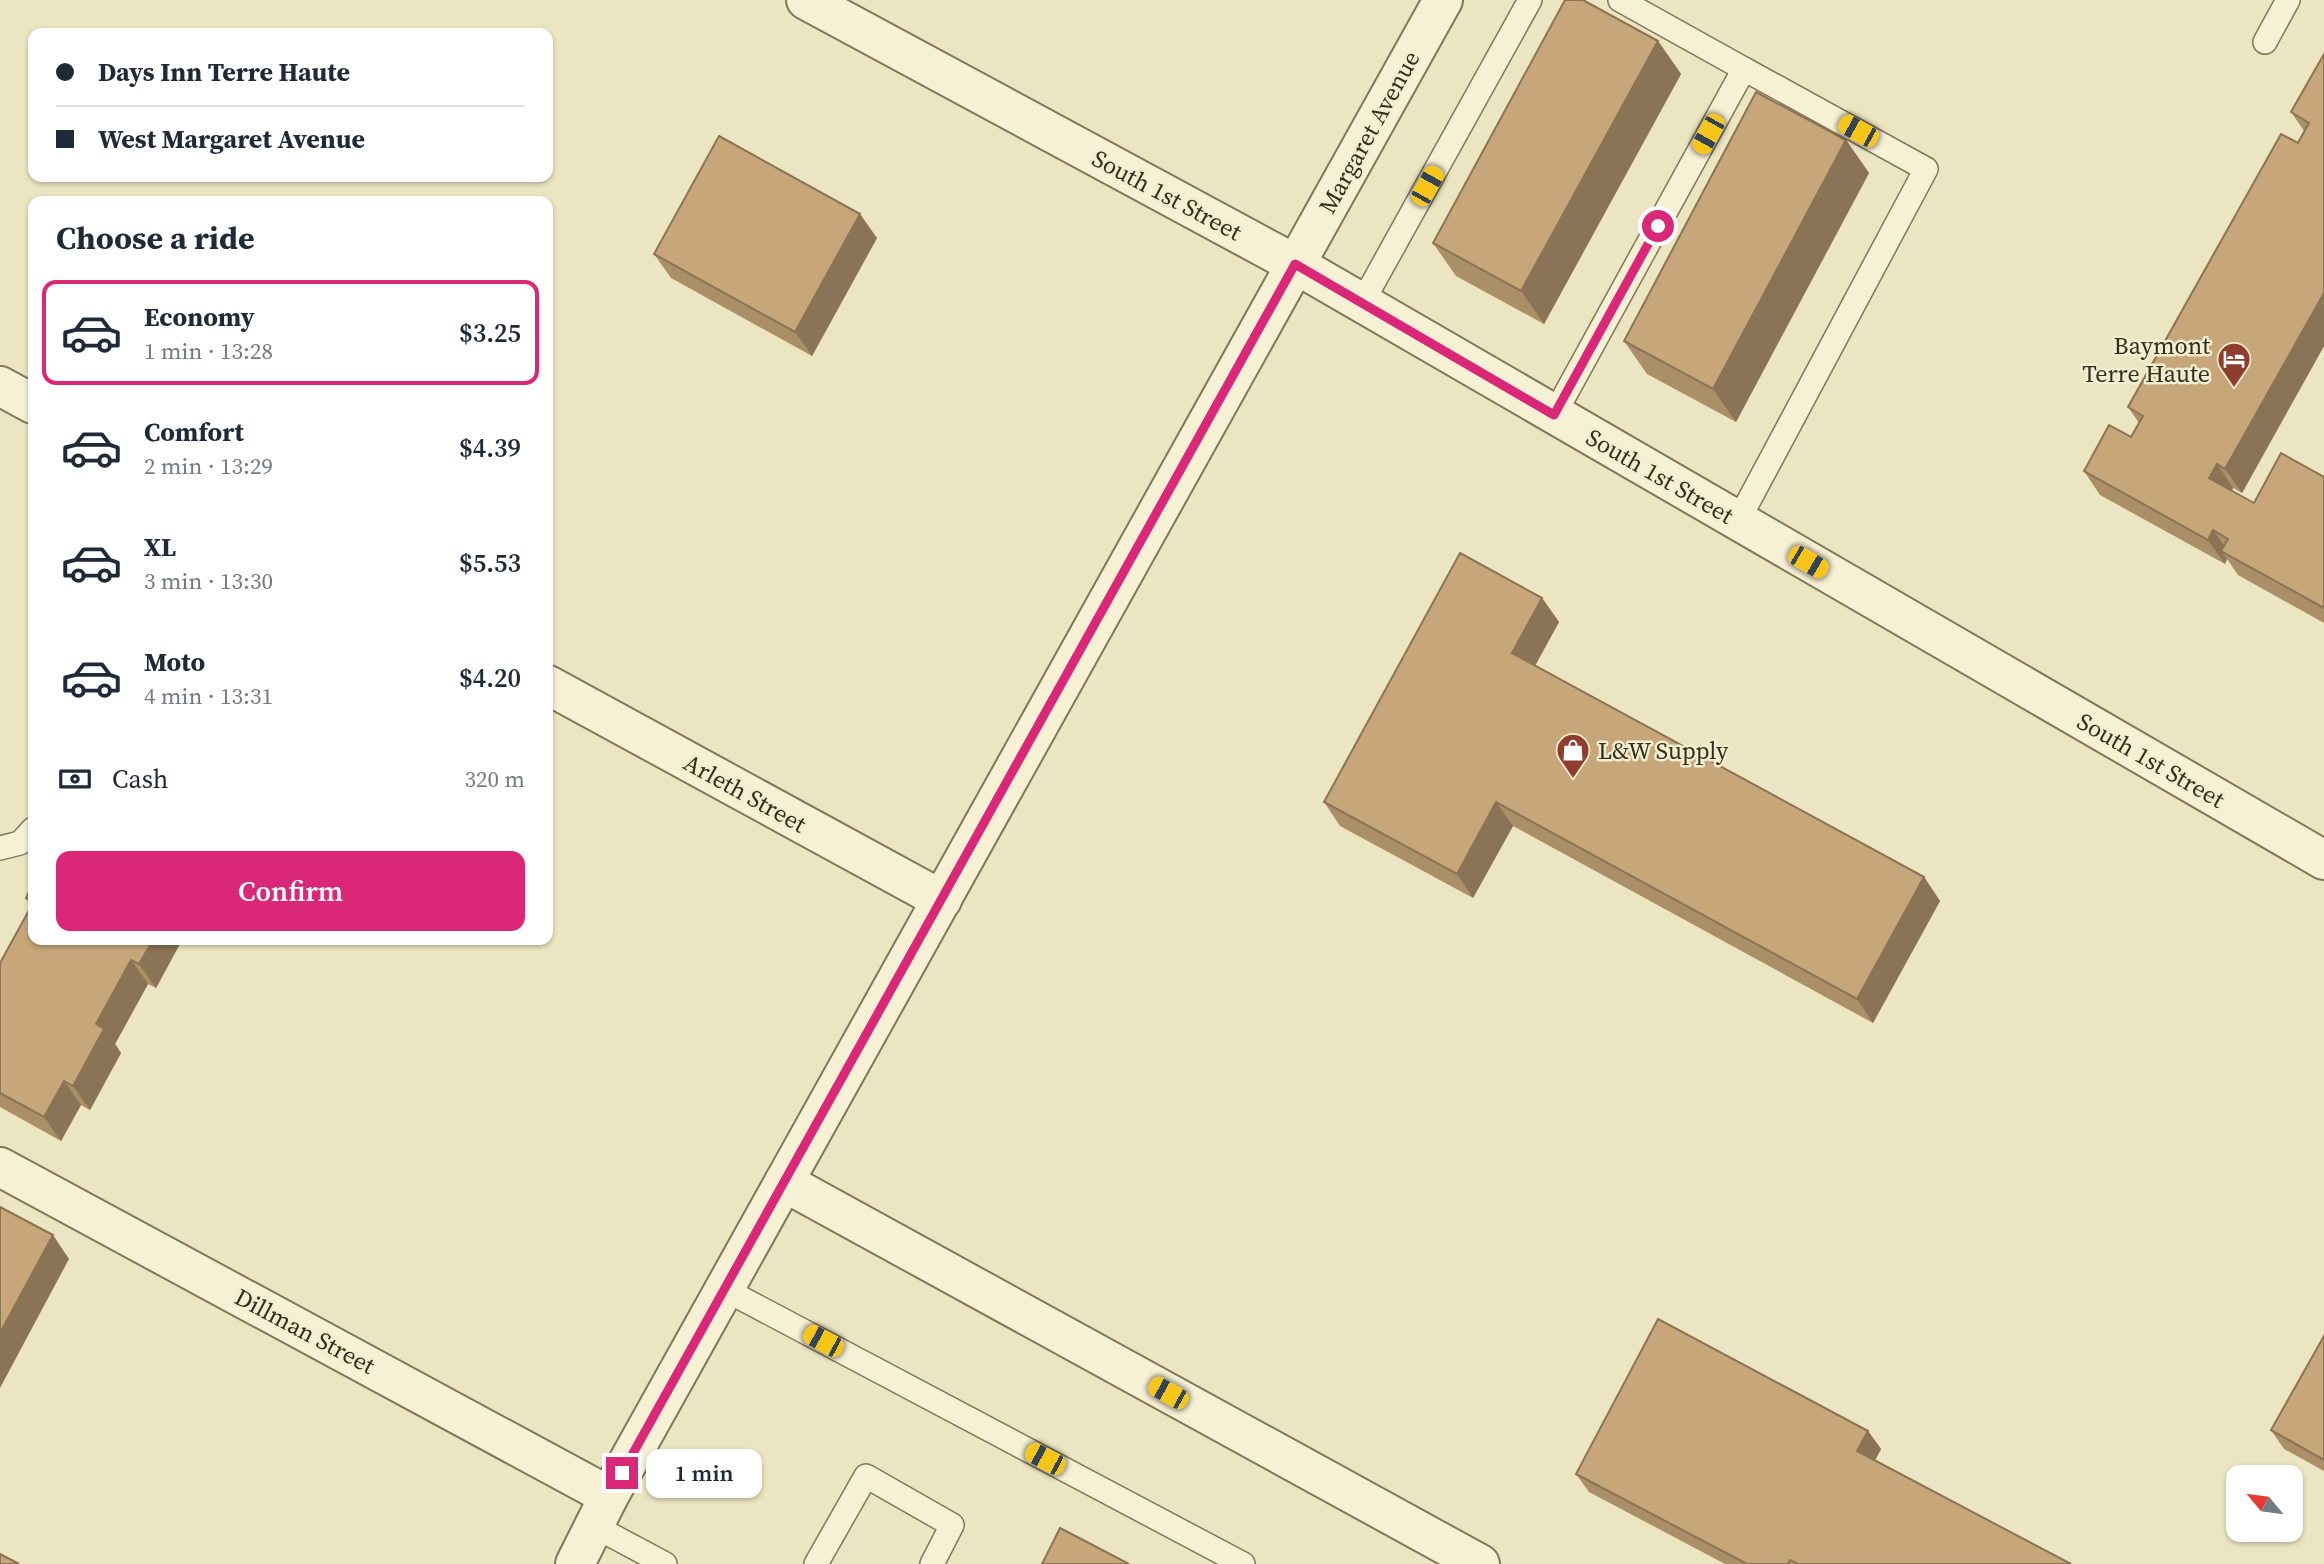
<!DOCTYPE html>
<html lang="en">
<head>
<meta charset="utf-8">
<style>
	:root { --surface:#fff; --page:#f6f6f7; --text:#1f2937; --muted:#747a83; --line:#e0e1e3; --accent:#db2777 }
	body { margin:0; font-family:"Source Serif 4",serif; background:var(--page); color:var(--text); height:100vh; display:flex; flex-direction:column; font-size:26px; white-space:nowrap }
	* { box-sizing:border-box; margin:0 }
	p { font-size:23px; color:var(--muted) }
	.icon { flex:none; width:38px; height:38px; fill:none; stroke:currentColor; stroke-width:2; stroke-linecap:round; stroke-linejoin:round }
	.map { position:relative; flex:1; overflow:hidden }
	.side { position:absolute; left:28px; top:196px; width:525px; height:749px; display:flex; flex-direction:column; background:var(--surface); border-radius:14px; box-shadow:0 2px 5px #0004 }
	.side>* { flex:none }
	.top-card { position:absolute; left:28px; top:28px; width:525px; height:154px; border-radius:14px; box-shadow:0 2px 5px #0004; display:grid; align-content:center; height:154px; padding:0 28px; background:var(--surface) }
	.needle { width:46px; rotate:299deg }
	.tools { position:absolute; left:2226px; top:1465px; display:grid; gap:14px }
	.tools a { display:grid; place-items:center; width:77px; height:77px; border-radius:14px; background:var(--surface); box-shadow:0 2px 5px #0004; font-size:35px }
	.end { position:absolute; width:32px; height:32px; margin:-16px; border:9px solid #db2777; background:#fff; box-shadow:0 0 0 4px #fff }
	.from { border-radius:50% }
	.bubble { position:absolute; height:49px; border-radius:14px; background:var(--surface); box-shadow:0 2px 5px #0004; font-size:23px; font-weight:600; line-height:49px; text-align:center }
	.car { position:absolute; width:21px; height:42px; margin:-21px -10px; border-radius:9px; box-shadow:0 0 5px 2px #0007; background:linear-gradient(#f5c518 24%,#345 0 40%,#f5c518 0 76%,#345 0 86%,#f5c518 0) }
	.top-card b { display:flex; align-items:center; gap:24px; height:66px; font-size:26px }
	.top-card b+b { border-top:2px solid var(--line) }
	.top-card i { width:18px; height:18px; background:var(--text) }
	ul { padding:0; list-style:none }
	li { display:flex; align-items:center; gap:21px; height:105px; margin:0 14px 10px; padding:0 14px; border:4px solid transparent; border-radius:14px }
	li div { flex:1 }
	li b { display:block; font-size:26px }
	li em { font-style:normal; font-weight:600 }
	li.selected { border-color:var(--accent) }
	li>.icon { width:63px; height:63px; stroke-width:1.5 }
	h2 { padding:0 28px; font-size:32px; line-height:84px }
	.pay { display:flex; align-items:center; gap:18px; height:77px; padding:0 28px; font-size:26px }
	.pay p { margin-inline-start:auto }
	.action { display:flex; gap:14px; margin-top:auto; padding:14px 28px }
	.action a { flex:1; height:80px; border-radius:14px; background:var(--accent); color:#fff; font-size:28px; font-weight:600; line-height:80px; text-align:center }
	.map>svg:first-child { display:block }
	.lines { fill:none; stroke-linecap:round; stroke-linejoin:round }
	.service-casing { stroke:#83765a; stroke-width:26 }
	.minor-casing { stroke:#83765a; stroke-width:42 }
	.tertiary-casing { stroke:#83765a; stroke-width:42 }
	.service { stroke:#f6f1d4; stroke-width:23 }
	.minor { stroke:#f6f1d4; stroke-width:38 }
	.tertiary { stroke:#f6f1d4; stroke-width:38 }
	.wall { fill:#ab8f68 }
	.shaded-wall { fill:#8b7455 }
	.building { fill:#c7a679; stroke:#8b7455; stroke-width:2 }
	.route { stroke:#db2777; stroke-width:9 }
	.labels { text-anchor:middle; dominant-baseline:central; stroke-width:5; stroke-linejoin:round; paint-order:stroke }
	.street-label { font-size:24px; fill:#342c1d; stroke:#f3eed0 }
	.poi-label { font-size:24px; fill:#342c1d; stroke:#f3eed0; text-anchor:end }
</style>
</head>
<body>
<div class="map">
<svg width="2324" height="1564" viewBox="0 0 2324 1564">
	<rect width="100%" height="100%" fill="#ebe5c1"/>
	<g class="lines">
		<defs>
			<g id="service">
				<path d="M2265,42L2288,0"/>
				<path d="M1362,303L1530,0"/>
				<path d="M1554,415L1744,69L1620,0"/>
				<path d="M1738,521L1926,169L1744,69"/>
				<path d="M0,848L20,843L33,829"/>
				<path d="M724,1289L1243,1564"/>
				<path d="M596,1527L665,1564"/>
				<path d="M816,1564L866,1476L952,1525L932,1564"/>
			</g>
			<g id="minor">
				<path d="M1295,264L2324,860"/>
				<path d="M0,386L33,404"/>
				<path d="M548,685L942,900"/>
				<path d="M0,1167L609,1496"/>
				<path d="M784,1182L1480,1564"/>
			</g>
			<g id="tertiary">
				<path d="M806,0L1295,264"/>
				<path d="M575,1564L609,1496L1443,0"/>
			</g>
		</defs>
		<!-- service casing -->
		<use href="#service" class="service-casing"/>
		<!-- minor casing -->
		<use href="#minor" class="minor-casing"/>
		<!-- tertiary casing -->
		<use href="#tertiary" class="tertiary-casing"/>
		<!-- service -->
		<use href="#service" class="service"/>
		<!-- minor -->
		<use href="#minor" class="minor"/>
		<!-- tertiary -->
		<use href="#tertiary" class="tertiary"/>
	</g>
	<!-- wall -->
	<g class="wall">
		<path d="M1658,41L1681,74L1544,324L1456,276L1433,243Z"/>
		<path d="M2324,54V346L2242,493L2233,488L2232,491L2254,503L2324,477V623L2238,575L2227,559L2225,564L2100,495L2084,471L2131,437L2139,423L2128,407L2304,131L2291,112Z"/>
		<path d="M1846,140L1869,173L1736,422L1647,374L1624,341Z"/>
		<path d="M877,238L812,356L671,278L654,254Z"/>
		<path d="M1542,598L1559,622L1535,665L1924,877L1940,901L1873,1023L1513,826L1473,898L1340,826L1324,802Z"/>
		<path d="M33,884V940H182L156,988L148,984L115,1044L121,1053L90,1110L81,1105L61,1141L0,1107V963L31,907L26,898Z"/>
		<path d="M2324,1336V1471L2284,1449L2271,1430Z"/>
		<path d="M1868,1431L1881,1449L1875,1460L2071,1564H1725L1589,1492L1576,1474Z"/>
	</g>
	<!-- shaded-wall -->
	<g class="shaded-wall">
		<path d="M1658,41L1681,74L1544,324L1521,291Z"/>
		<path d="M1846,140L1869,173L1736,422L1713,389Z"/>
		<path d="M860,214L877,238L812,356L795,332Z"/>
		<path d="M2324,293V346L2242,493L2225,469Z"/>
		<path d="M2217,464L2233,488L2226,502L2209,478Z"/>
		<path d="M2213,530L2230,554L2221,551L2227,559L2225,564L2208,540Z"/>
		<path d="M1542,598L1559,622L1529,677L1512,653Z"/>
		<path d="M1496,802L1513,826L1473,898L1457,874Z"/>
		<path d="M1924,877L1940,901L1873,1023L1857,999Z"/>
		<path d="M153,940H182L156,988L139,964Z"/>
		<path d="M131,960L148,984L115,1044L121,1053L90,1110L73,1086L96,1024Z"/>
		<path d="M64,1081L81,1105L61,1141L44,1117Z"/>
		<path d="M53,1235L69,1259L0,1388V1333Z"/>
		<path d="M1868,1431L1881,1449L1870,1470L1857,1451Z"/>
	</g>
	<!-- building -->
	<g class="building">
		<path d="M1565,0H1583L1658,41L1521,291L1433,243Z"/>
		<path d="M2324,54V293L2225,469L2217,464L2209,478L2254,503L2281,453L2324,477V608L2221,551L2228,539L2213,530L2208,540L2084,471L2109,425L2131,437L2143,416L2128,407L2281,134L2298,143L2309,123L2291,112Z"/>
		<path d="M1756,92L1846,140L1713,389L1624,341Z"/>
		<path d="M719,136L860,214L795,332L654,254Z"/>
		<path d="M1460,553L1542,598L1512,653L1924,877L1857,999L1496,802L1457,874L1324,802Z"/>
		<path d="M33,884V902L26,898Z"/>
		<path d="M33,903V940H153L139,964L131,960L96,1024L104,1029L73,1086L64,1081L44,1117L0,1093V963Z"/>
		<path d="M0,1207L53,1235L0,1333Z"/>
		<path d="M1658,1319L1868,1431L1857,1451L2071,1564H1798L1790,1560L1788,1564H1747L1576,1474Z"/>
		<path d="M2324,1336V1460L2271,1430Z"/>
		<path d="M1060,1528L1129,1564H1042Z"/>
		<path d="M0,1554L19,1564H0Z"/>
	</g>
	<g class="lines">
		<!-- route -->
		<path class="route" d="M622,1473L1295,264L1554,415L1658,226"/>
	</g>
	<!-- icons -->
	<defs>
		<symbol id="hotel-pin" viewBox="-11 -11 22 30"><path d="M0 17L-7.5 6A9.5 9.5 0 1 1 7.5 6Z" fill="#8e3d2e" stroke="#f3eed0"/><path d="M-6-4.5h1.5V1H6V5H4.5V3h-9V5H-6ZM-4 0a1.8 1.8 0 1 1 3.6 0ZM.5 0V-2.5h3Q6-2.5 6 0Z" fill="#fff"/></symbol>
		<symbol id="shop-pin" viewBox="-11 -11 22 30"><path d="M0 17L-7.5 6A9.5 9.5 0 1 1 7.5 6Z" fill="#8e3d2e" stroke="#f3eed0"/><path d="M-5-2.5h2.3a2.7 3.5 0 0 1 5.4 0H5L5.5 6h-11ZM-1.5-2.5h3a1.5 2.3 0 0 0-3 0Z" fill="#fff"/></symbol>
	</defs>
	<g fill-rule="evenodd">
		<use href="#hotel-pin" x="2215" y="340" width="38" height="52"/>
		<use href="#shop-pin" x="1554" y="731" width="38" height="52"/>
	</g>
	<g class="labels">
		<!-- street labels -->
		<g class="street-label">
			<text transform="translate(1369 132) rotate(-61)">Margaret Avenue</text>
			<text transform="translate(1167 195) rotate(28)">South 1st Street</text>
			<text transform="translate(1660 476) rotate(30)">South 1st Street</text>
			<text transform="translate(2151 760) rotate(30)">South 1st Street</text>
			<text transform="translate(745 793) rotate(29)">Arleth Street</text>
			<text transform="translate(305 1331) rotate(28)">Dillman Street</text>
		</g>
		<!-- poi labels -->
		<g class="poi-label">
			<text x="2210" y="345">Baymont<tspan x="2210" dy="28">Terre Haute</tspan></text>
			<text x="1598" y="750" text-anchor="start">L&amp;W Supply</text>
		</g>
	</g>
</svg>
<div class="tools">
<a><svg class="needle" viewBox="-14 -14 28 28"><path d="M0-13l5 13h-10z" fill="#e53935"/><path d="M0 13l5-13h-10z" fill="#747a83"/></svg></a>
</div>
<i class="end from" style="left:1658px;top:226px"></i>
<i class="end" style="left:622px;top:1473px"></i>
<div class="bubble" style="left:646px;top:1449px;width:116px">1 min</div>
<i class="car" style="left:1858px;top:131px;rotate:299deg"></i>
<i class="car" style="left:1708px;top:134px;rotate:209deg"></i>
<i class="car" style="left:1427px;top:186px;rotate:29deg"></i>
<i class="car" style="left:1808px;top:562px;rotate:120deg"></i>
<i class="car" style="left:823px;top:1341px;rotate:298deg"></i>
<i class="car" style="left:1168px;top:1393px;rotate:299deg"></i>
<i class="car" style="left:1045px;top:1459px;rotate:298deg"></i>
<div class="top-card">
<b><i class="from"></i>Days Inn Terre Haute</b>
<b><i></i>West Margaret Avenue</b>
</div>
<section class="side">
<h2>Choose a ride</h2>
<ul>
<li class="selected"><svg class="icon" aria-label="car" viewBox="0 0 24 24"><path d="M5 17H2v-5l4-1 3-4h7l3 4 3 1v5h-3M9 17h6M6 11h13"/><circle cx="7" cy="17" r="2"/><circle cx="17" cy="17" r="2"/></svg><div><b>Economy</b><p>1 min · 13:28</p></div><em>$3.25</em></li>
<li><svg class="icon" aria-label="car" viewBox="0 0 24 24"><path d="M5 17H2v-5l4-1 3-4h7l3 4 3 1v5h-3M9 17h6M6 11h13"/><circle cx="7" cy="17" r="2"/><circle cx="17" cy="17" r="2"/></svg><div><b>Comfort</b><p>2 min · 13:29</p></div><em>$4.39</em></li>
<li><svg class="icon" aria-label="car" viewBox="0 0 24 24"><path d="M5 17H2v-5l4-1 3-4h7l3 4 3 1v5h-3M9 17h6M6 11h13"/><circle cx="7" cy="17" r="2"/><circle cx="17" cy="17" r="2"/></svg><div><b>XL</b><p>3 min · 13:30</p></div><em>$5.53</em></li>
<li><svg class="icon" aria-label="car" viewBox="0 0 24 24"><path d="M5 17H2v-5l4-1 3-4h7l3 4 3 1v5h-3M9 17h6M6 11h13"/><circle cx="7" cy="17" r="2"/><circle cx="17" cy="17" r="2"/></svg><div><b>Moto</b><p>4 min · 13:31</p></div><em>$4.20</em></li>
</ul>
<div class="pay"><svg class="icon" aria-label="cash" viewBox="0 0 24 24"><path d="M3 7h18v10H3z"/><circle cx="12" cy="12" r="2"/></svg>Cash<p>320 m</p></div>
<div class="action"><a>Confirm</a></div>
</section>
</div>
</body>
</html>
